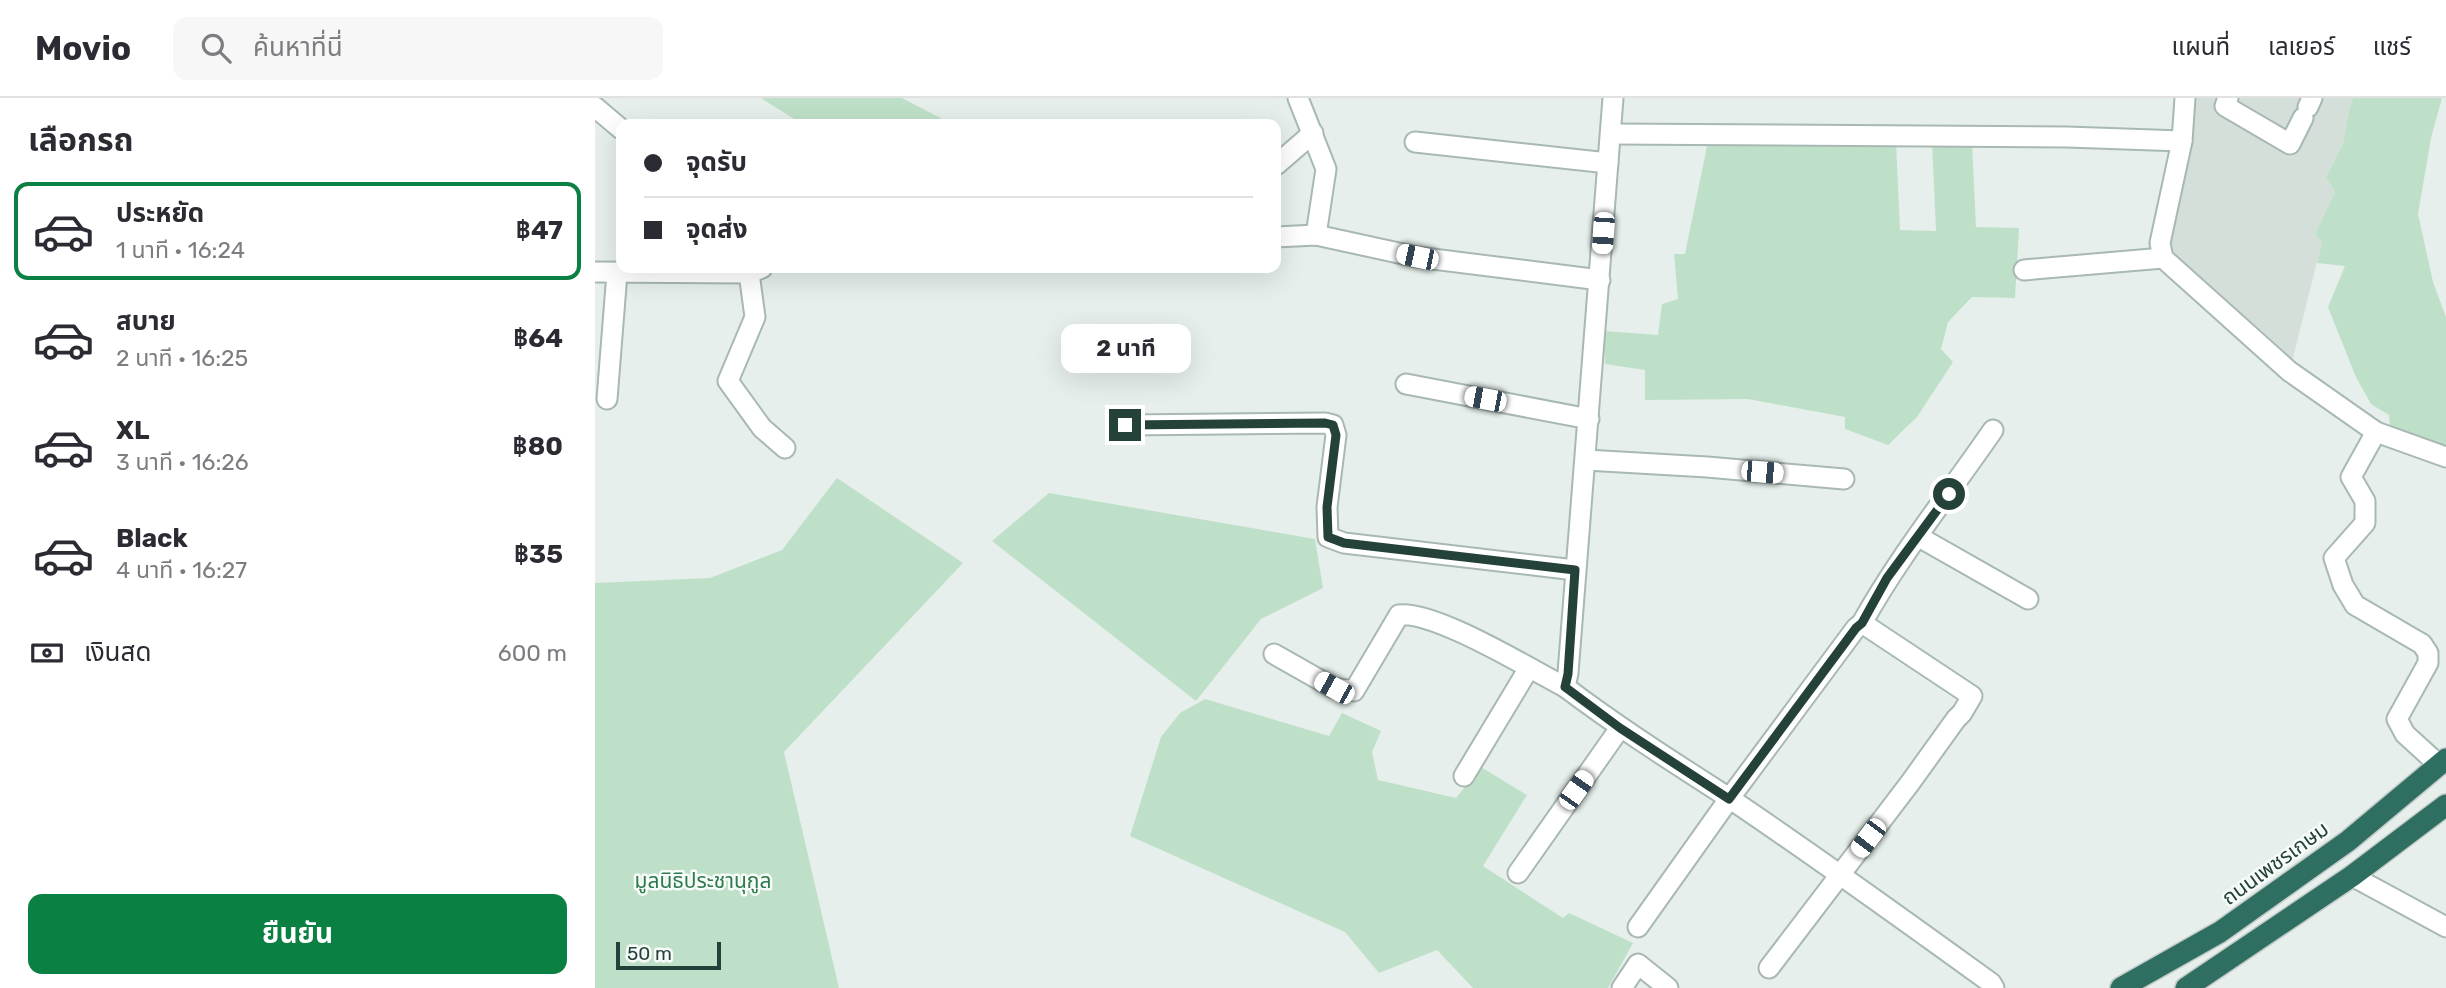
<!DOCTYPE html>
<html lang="th">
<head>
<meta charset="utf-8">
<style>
	:root { --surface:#fff; --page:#f7f7f7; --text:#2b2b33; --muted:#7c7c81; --line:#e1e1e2; --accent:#0b8043 }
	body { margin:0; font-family:Rubik,"Noto Sans Thai",sans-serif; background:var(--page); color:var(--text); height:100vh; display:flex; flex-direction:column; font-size:26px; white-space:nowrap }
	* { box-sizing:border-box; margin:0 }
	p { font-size:23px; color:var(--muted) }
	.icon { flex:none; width:38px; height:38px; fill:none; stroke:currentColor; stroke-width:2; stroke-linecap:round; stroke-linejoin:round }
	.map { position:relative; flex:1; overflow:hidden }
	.side { display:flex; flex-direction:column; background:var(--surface); width:595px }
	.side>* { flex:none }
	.banner { position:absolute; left:21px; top:21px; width:665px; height:154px; border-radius:14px; box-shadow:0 7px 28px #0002; display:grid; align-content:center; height:154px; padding:0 28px; background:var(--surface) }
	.scale { position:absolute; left:21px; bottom:18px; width:105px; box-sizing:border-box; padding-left:7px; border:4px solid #24423a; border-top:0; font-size:19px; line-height:24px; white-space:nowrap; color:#24423a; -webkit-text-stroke:5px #f7fbf9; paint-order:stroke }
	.end { position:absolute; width:32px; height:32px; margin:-16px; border:9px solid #24423a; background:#fff; box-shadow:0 0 0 4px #fff }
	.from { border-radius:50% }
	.bubble { position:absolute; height:49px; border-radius:14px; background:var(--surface); box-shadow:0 7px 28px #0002; font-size:23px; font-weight:700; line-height:49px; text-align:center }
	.car { position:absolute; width:21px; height:42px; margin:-21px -10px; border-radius:9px; box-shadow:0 0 5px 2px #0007; background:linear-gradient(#fff 24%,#345 0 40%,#fff 0 76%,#345 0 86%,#fff 0) }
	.banner b { display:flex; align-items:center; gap:24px; height:66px; font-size:26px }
	.banner b+b { border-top:2px solid var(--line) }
	.banner i { width:18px; height:18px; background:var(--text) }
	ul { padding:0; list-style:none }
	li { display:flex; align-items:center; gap:21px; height:98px; margin:0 14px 10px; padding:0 14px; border:4px solid transparent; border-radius:14px }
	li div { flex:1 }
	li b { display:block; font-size:26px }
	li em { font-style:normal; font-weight:700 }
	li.current { border-color:var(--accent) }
	li>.icon { width:63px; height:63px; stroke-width:1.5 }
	h2 { padding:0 28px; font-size:32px; line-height:84px }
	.pay { display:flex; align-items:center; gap:18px; height:77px; padding:0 28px; font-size:26px }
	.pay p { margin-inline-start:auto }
	.button { display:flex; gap:14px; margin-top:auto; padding:14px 28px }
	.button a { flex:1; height:80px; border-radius:14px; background:var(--accent); color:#fff; font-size:28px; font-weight:700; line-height:80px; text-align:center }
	header { display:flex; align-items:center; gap:42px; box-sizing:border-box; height:98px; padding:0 35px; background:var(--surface); border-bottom:2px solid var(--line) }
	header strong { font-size:33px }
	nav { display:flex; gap:38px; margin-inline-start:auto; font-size:24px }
	.search { width:490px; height:63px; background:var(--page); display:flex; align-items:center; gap:18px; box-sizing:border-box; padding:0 24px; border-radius:14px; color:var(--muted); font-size:26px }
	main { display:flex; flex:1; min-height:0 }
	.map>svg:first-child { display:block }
	.built { fill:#d4dfda }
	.green { fill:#bfe0c8 }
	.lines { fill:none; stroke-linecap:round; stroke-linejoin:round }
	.minor-casing { stroke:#a8b8b2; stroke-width:23 }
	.highway-casing { stroke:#c2cac8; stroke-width:24 }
	.minor { stroke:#fff; stroke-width:19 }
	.highway { stroke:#2f6f62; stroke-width:21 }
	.route { stroke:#24423a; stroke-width:9 }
	.labels { text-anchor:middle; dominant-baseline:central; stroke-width:5; stroke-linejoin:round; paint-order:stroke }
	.street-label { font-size:21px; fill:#24423a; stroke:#f7fbf9 }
	.park-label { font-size:21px; fill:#2d7a4b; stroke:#f7fbf9 }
</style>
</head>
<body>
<header>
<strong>Movio</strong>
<div class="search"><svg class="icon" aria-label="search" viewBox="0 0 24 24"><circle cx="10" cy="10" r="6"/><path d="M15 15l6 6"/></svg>ค้นหาที่นี่</div>
<nav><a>แผนที่</a><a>เลเยอร์</a><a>แชร์</a></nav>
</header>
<main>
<section class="side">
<h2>เลือกรถ</h2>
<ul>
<li class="current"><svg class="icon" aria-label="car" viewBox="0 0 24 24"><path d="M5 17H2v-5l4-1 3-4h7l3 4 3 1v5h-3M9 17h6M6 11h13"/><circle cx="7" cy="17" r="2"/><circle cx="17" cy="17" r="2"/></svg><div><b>ประหยัด</b><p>1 นาที · 16:24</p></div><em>฿47</em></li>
<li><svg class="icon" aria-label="car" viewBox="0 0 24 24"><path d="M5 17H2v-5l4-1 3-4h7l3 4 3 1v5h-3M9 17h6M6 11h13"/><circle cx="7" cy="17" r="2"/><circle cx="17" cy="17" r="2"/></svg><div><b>สบาย</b><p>2 นาที · 16:25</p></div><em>฿64</em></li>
<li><svg class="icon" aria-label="car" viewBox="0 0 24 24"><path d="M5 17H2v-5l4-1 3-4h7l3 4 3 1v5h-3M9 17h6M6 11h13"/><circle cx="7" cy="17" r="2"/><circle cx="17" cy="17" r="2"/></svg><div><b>XL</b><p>3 นาที · 16:26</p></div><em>฿80</em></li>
<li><svg class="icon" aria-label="car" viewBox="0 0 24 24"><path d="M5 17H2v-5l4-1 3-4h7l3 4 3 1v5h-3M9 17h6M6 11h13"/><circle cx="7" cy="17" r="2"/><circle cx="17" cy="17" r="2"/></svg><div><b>Black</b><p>4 นาที · 16:27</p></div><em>฿35</em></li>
</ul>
<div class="pay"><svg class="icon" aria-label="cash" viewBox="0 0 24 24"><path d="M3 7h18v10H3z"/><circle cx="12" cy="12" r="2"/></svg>เงินสด<p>600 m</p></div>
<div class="button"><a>ยืนยัน</a></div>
</section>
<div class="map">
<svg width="1851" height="890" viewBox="0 0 1851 890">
	<rect width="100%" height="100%" fill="#e6efeb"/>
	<!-- built -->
	<path class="built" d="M1597,0H1758L1755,8L1748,46L1731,79L1740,94L1720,136L1727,144L1697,264L1576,161L1573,140Z"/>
	<!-- green -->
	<g class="green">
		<path d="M166,0H307L357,26H207Z"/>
		<path d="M1758,0H1847L1836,40L1823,116L1838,184L1851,219V351L1795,329L1794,317L1776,306L1761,279L1733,209L1750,168L1722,165L1727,144L1720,136L1740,94L1731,79L1748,46L1755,8Z"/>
		<path d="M1301,44L1305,132L1341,133L1337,44L1377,45L1381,129L1424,130L1420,200L1377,199L1353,224L1346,251L1358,264L1322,319L1293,347L1250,331V319L1153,301L1050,302V272L1010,266L1009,233L1063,237L1067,206L1083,201L1079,156H1090L1112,48Z"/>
		<path d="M242,380L368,465L189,654L244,890H0V485L115,480L187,452Z"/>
		<path d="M454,395L720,441L728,490L666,521L601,603L397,443Z"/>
		<path d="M610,601L734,638L747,615L786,633L777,654L783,682L861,700L886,669L932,697L888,768L968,820L974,815L1038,845L1013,890H878L842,852L784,875L750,834L535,738L566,639L585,615Z"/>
	</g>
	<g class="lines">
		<defs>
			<g id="minor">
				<path d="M703,0L731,71L721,137"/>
				<path d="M1018,0L973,575L970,589C1023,629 1078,664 1134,700C1223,760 1309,822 1396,885L1399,890"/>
				<path d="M1590,0L1587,43L1565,145L1568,160L1694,273L1781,334L1851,359"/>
				<path d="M1633,0L1630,8L1695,46L1708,20"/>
				<path d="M0,9L26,31"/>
				<path d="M1713,9L1717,0"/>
				<path d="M1016,36L1472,39L1587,43"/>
				<path d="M820,44L1013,65"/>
				<path d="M681,67L718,35"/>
				<path d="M681,139L721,137L822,159L1005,182"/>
				<path d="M1429,172L1568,160"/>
				<path d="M0,174L154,175L167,170"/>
				<path d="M154,175L160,219L133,283L167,330L190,350"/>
				<path d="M811,286L994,321"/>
				<path d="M12,301L22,175"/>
				<path d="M530,327L730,325L738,327L741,337L732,409L733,439L749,445L980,472"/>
				<path d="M1781,334L1756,379L1770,403V425L1739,460L1748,487L1760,507L1827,546L1833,555V565L1802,621L1810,636L1844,667"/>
				<path d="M991,362L1112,369L1249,381"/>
				<path d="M1324,439L1433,501"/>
				<path d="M679,556L739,590L759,593L804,517C839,512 935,571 970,589"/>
				<path d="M869,678L934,570"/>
				<path d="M923,775L1025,630"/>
				<path d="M1757,778L1851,829"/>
				<path d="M1043,829L1134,701L1261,530L1267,525C1305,457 1354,396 1398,332"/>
				<path d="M1174,870L1315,685L1361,621L1367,615L1377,598L1267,525"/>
				<path d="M1027,890L1043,866L1073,890"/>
			</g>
			<g id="highway">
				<path d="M1526,890L1625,834L1753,743L1851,661"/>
				<path d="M1591,890L1757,778L1851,707"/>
			</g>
		</defs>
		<!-- minor casing -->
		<use href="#minor" class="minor-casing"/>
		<!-- highway casing -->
		<use href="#highway" class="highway-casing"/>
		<!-- minor -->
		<use href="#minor" class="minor"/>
		<!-- highway -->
		<use href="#highway" class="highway"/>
	</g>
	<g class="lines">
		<!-- route -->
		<path class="route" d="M530,327L730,325L738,327L741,337L732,409L733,439L749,445L980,472L973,576L970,589L1025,630L1134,701L1261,530L1267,525L1292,480L1354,396"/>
	</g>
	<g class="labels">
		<!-- street labels -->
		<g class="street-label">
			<text transform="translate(1680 765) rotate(-36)">ถนนเพชรเกษม</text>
		</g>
		<!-- park labels -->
		<g class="park-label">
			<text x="108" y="782">มูลนิธิประชานุกูล</text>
		</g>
	</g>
</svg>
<div class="scale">50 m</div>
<i class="end from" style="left:1354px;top:396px"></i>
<i class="end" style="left:530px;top:327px"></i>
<div class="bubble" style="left:466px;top:226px;width:130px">2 นาที</div>
<i class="car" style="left:1008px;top:135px;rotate:184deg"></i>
<i class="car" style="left:822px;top:159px;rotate:282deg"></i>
<i class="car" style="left:890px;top:301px;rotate:281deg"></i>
<i class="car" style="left:1167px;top:374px;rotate:95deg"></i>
<i class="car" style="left:739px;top:590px;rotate:299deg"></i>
<i class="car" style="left:981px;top:692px;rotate:35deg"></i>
<i class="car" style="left:1273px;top:740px;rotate:217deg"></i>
<div class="banner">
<b><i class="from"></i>จุดรับ</b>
<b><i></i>จุดส่ง</b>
</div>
</div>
</main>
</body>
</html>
